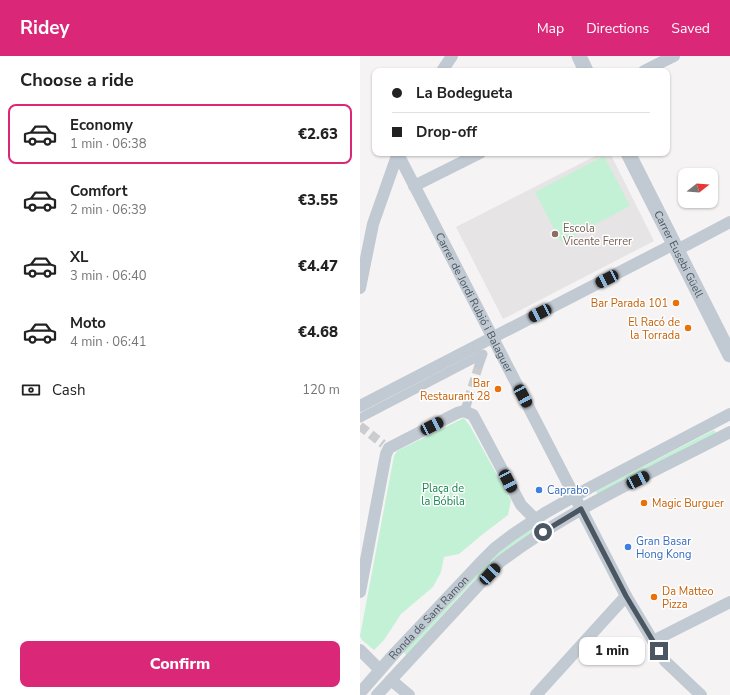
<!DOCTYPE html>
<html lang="en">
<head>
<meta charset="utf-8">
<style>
	:root { --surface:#fff; --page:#f2f2f2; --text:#222; --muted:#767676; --line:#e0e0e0; --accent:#db2777 }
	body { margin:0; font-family:"Nunito Sans",sans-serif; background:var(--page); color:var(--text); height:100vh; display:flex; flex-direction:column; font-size:15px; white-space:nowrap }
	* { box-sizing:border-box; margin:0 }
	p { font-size:13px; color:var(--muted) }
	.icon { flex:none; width:22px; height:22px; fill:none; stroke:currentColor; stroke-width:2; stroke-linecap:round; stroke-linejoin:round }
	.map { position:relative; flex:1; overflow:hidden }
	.side { display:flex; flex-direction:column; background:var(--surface); width:360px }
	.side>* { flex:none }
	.guide { position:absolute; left:12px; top:12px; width:298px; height:88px; border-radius:8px; box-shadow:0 1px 3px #0004; display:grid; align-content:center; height:88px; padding:0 20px; background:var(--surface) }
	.needle { width:26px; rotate:73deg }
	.tools { position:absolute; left:318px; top:112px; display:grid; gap:8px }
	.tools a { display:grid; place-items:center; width:40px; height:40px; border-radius:8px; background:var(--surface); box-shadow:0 1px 3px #0004; font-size:20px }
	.end { position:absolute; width:18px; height:18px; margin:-9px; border:5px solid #4a5661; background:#fff; box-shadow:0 0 0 2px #fff }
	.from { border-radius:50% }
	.bubble { position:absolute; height:28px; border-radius:8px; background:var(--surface); box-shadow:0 1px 3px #0004; font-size:13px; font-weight:800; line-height:28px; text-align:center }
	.car { position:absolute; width:12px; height:24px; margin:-12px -6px; border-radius:5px; box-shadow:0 0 3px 1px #0007; background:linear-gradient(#222 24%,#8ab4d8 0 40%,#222 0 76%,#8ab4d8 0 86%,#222 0) }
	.guide b { display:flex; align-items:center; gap:14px; height:38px; font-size:15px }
	.guide b+b { border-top:1px solid var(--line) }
	.guide i { width:10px; height:10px; background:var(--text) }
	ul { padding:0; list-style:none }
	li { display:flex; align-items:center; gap:12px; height:60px; margin:0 8px 6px; padding:0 12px; border:2px solid transparent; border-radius:8px }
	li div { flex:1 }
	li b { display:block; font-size:15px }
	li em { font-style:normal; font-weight:800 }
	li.current { border-color:var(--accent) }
	li>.icon { width:36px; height:36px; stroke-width:1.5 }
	h2 { padding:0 20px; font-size:18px; line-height:48px }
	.pay { display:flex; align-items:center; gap:10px; height:44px; padding:0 20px; font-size:15px }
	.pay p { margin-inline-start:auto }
	.cta { display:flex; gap:8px; margin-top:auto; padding:8px 20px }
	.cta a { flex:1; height:46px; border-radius:8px; background:var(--accent); color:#fff; font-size:16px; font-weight:800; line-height:46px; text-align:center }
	header { display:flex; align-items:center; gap:24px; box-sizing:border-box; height:56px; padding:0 20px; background:var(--accent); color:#fff }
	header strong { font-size:19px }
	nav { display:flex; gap:22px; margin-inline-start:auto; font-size:14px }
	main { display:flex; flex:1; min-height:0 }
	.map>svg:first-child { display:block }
	.education { fill:#e6e4e5 }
	.green { fill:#c3f1d5 }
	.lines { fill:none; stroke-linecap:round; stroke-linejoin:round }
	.pedestrian-tunnel { stroke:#caccce; stroke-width:9; stroke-dasharray:9 4.5; stroke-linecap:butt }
	.pedestrian { stroke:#c1cad2; stroke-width:9 }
	.minor { stroke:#c1cad2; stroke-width:12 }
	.tertiary { stroke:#c1cad2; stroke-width:15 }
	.route { stroke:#4a5661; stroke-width:5 }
	.education-dot { fill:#8d6e63; stroke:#fff; stroke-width:1.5 }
	.food-dot { fill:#e8710a; stroke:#fff; stroke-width:1.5 }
	.shop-dot { fill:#3f7fe0; stroke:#fff; stroke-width:1.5 }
	.labels { text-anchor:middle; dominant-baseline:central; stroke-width:3; stroke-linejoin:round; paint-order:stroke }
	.education-label { font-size:11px; fill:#785e54; stroke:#fff; text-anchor:start }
	.street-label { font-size:11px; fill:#4a5661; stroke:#fff }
	.food-label { font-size:11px; fill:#c56008; stroke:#fff; text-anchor:end }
	.park-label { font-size:11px; fill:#17864f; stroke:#fff }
	.shop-label { font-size:11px; fill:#366cbe; stroke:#fff; text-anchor:start }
</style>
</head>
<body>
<header>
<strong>Ridey</strong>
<nav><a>Map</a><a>Directions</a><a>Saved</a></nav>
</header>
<main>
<section class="side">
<h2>Choose a ride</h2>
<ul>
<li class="current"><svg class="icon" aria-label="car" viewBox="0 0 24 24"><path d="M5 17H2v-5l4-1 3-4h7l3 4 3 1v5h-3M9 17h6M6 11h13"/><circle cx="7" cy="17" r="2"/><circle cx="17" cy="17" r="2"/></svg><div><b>Economy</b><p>1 min · 06:38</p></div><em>€2.63</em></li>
<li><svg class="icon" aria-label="car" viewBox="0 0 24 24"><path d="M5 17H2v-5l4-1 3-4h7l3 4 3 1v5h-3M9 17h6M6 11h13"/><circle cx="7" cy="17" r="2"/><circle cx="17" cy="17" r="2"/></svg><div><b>Comfort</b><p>2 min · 06:39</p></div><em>€3.55</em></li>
<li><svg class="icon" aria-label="car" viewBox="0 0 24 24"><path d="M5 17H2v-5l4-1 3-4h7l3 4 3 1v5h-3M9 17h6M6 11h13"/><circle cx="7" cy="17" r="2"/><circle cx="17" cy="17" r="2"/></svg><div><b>XL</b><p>3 min · 06:40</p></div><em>€4.47</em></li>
<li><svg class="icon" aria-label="car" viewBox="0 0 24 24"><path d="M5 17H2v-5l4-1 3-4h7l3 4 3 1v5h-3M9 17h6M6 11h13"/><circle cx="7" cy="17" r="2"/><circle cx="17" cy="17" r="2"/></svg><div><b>Moto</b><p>4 min · 06:41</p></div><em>€4.68</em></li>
</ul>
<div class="pay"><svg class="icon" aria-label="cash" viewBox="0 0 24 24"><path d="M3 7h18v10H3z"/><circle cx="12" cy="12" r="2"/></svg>Cash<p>120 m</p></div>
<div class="cta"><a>Confirm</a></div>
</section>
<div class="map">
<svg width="370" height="639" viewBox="0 0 370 639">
	<rect width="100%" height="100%" fill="#f5f3f3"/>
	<!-- education -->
	<path class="education" d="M241,97H250L294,185L143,263L96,171Z"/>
	<!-- green -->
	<g class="green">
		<path d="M244,100L270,150L201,186L175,136Z"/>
		<path d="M104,362L110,370L151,444L148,459L123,478L99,498L84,501L81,516L73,531L41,558L24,584L14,594L2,584L0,580L34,400L37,395Z"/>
		<path d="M354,374L356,377L238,439L236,435Z"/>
		<path d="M182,465L184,469C169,478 153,488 139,500C106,531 77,566 46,599L44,596L100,535L138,497L160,479Z"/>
	</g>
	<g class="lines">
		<!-- pedestrian-tunnel -->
		<g class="pedestrian-tunnel">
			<path d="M108,344L119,309"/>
			<path d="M0,370L23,388"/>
		</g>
		<!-- pedestrian -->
		<g class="pedestrian">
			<path d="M105,355L108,344"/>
			<path d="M0,362L123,298L119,309"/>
		</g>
		<!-- minor -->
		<g class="minor">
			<path d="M82,15L92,0"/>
			<path d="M284,15L314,0"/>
			<path id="s1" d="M38,98L266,540L305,605L341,639"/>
			<path d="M54,130L120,97"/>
			<path d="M317,194L370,166"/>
			<path d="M0,232L13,168L38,97"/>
			<path d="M0,350L314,188"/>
			<path d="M0,536L26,398L29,392L97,357L104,355L113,359L161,449L175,463"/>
			<path d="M293,585L370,546"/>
			<path d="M0,594L20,614"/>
			<path d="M31,624L49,639"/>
			<path id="s2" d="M0,637L34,598L120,507L135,492L152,479L185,457L229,432L370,358"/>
			<path d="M17,639L140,506C210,453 292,417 370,376"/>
			<path d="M176,639L266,540"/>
		</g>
		<!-- tertiary -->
		<g class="tertiary">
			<path d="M219,0L226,15"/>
			<path id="s3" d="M268,97L370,299"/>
		</g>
	</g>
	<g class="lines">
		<!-- route -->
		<path class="route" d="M183,476L221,453L266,540L299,595"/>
	</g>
	<!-- markers -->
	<circle class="education-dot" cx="195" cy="178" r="4"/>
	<g class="food-dot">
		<circle cx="316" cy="247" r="4"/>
		<circle cx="328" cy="272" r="4"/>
		<circle cx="138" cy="333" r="4"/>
		<circle cx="284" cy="447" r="4"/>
		<circle cx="294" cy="541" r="4"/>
	</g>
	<g class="shop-dot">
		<circle cx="179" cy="434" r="4"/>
		<circle cx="268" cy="491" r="4"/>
	</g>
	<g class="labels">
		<!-- education labels -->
		<g class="education-label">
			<text x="203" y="172">Escola<tspan x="203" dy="13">Vicente Ferrer</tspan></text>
		</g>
		<!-- street labels -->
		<g class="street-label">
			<text stroke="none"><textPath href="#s3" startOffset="113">Carrer Eusebi Güell</textPath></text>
			<text stroke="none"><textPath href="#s1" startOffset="167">Carrer de Jordi Rubió i Balaguer</textPath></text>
			<text stroke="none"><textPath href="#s2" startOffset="102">Ronda de Sant Ramon</textPath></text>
		</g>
		<!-- food labels -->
		<g class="food-label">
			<text x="308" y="247">Bar Parada 101</text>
			<text x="320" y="266">El Racó de<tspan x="320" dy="13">la Torrada</tspan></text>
			<text x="130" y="327">Bar<tspan x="130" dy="13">Restaurant 28</tspan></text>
			<text x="292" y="447" text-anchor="start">Magic Burguer</text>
			<text x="302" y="535" text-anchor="start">Da Matteo<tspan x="302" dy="13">Pizza</tspan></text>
		</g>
		<!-- park labels -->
		<g class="park-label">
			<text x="83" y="432">Plaça de<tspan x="83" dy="13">la Bóbila</tspan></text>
		</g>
		<!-- shop labels -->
		<g class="shop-label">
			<text x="187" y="434">Caprabo</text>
			<text x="276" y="485">Gran Basar<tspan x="276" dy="13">Hong Kong</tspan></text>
		</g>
	</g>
</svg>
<div class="tools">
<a><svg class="needle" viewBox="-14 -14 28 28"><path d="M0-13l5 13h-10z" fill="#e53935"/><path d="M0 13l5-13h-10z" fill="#767676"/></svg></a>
</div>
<i class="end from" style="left:183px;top:476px"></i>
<i class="end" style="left:299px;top:595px"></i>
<div class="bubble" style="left:219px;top:581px;width:66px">1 min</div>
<i class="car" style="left:247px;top:223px;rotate:243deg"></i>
<i class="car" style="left:180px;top:257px;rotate:243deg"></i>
<i class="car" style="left:163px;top:340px;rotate:152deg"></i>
<i class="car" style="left:72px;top:370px;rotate:63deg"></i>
<i class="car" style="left:278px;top:424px;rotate:63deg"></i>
<i class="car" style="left:148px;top:425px;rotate:153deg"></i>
<i class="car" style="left:130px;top:518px;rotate:43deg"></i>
<div class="guide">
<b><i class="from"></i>La Bodegueta</b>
<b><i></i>Drop-off</b>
</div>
</div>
</main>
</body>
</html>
